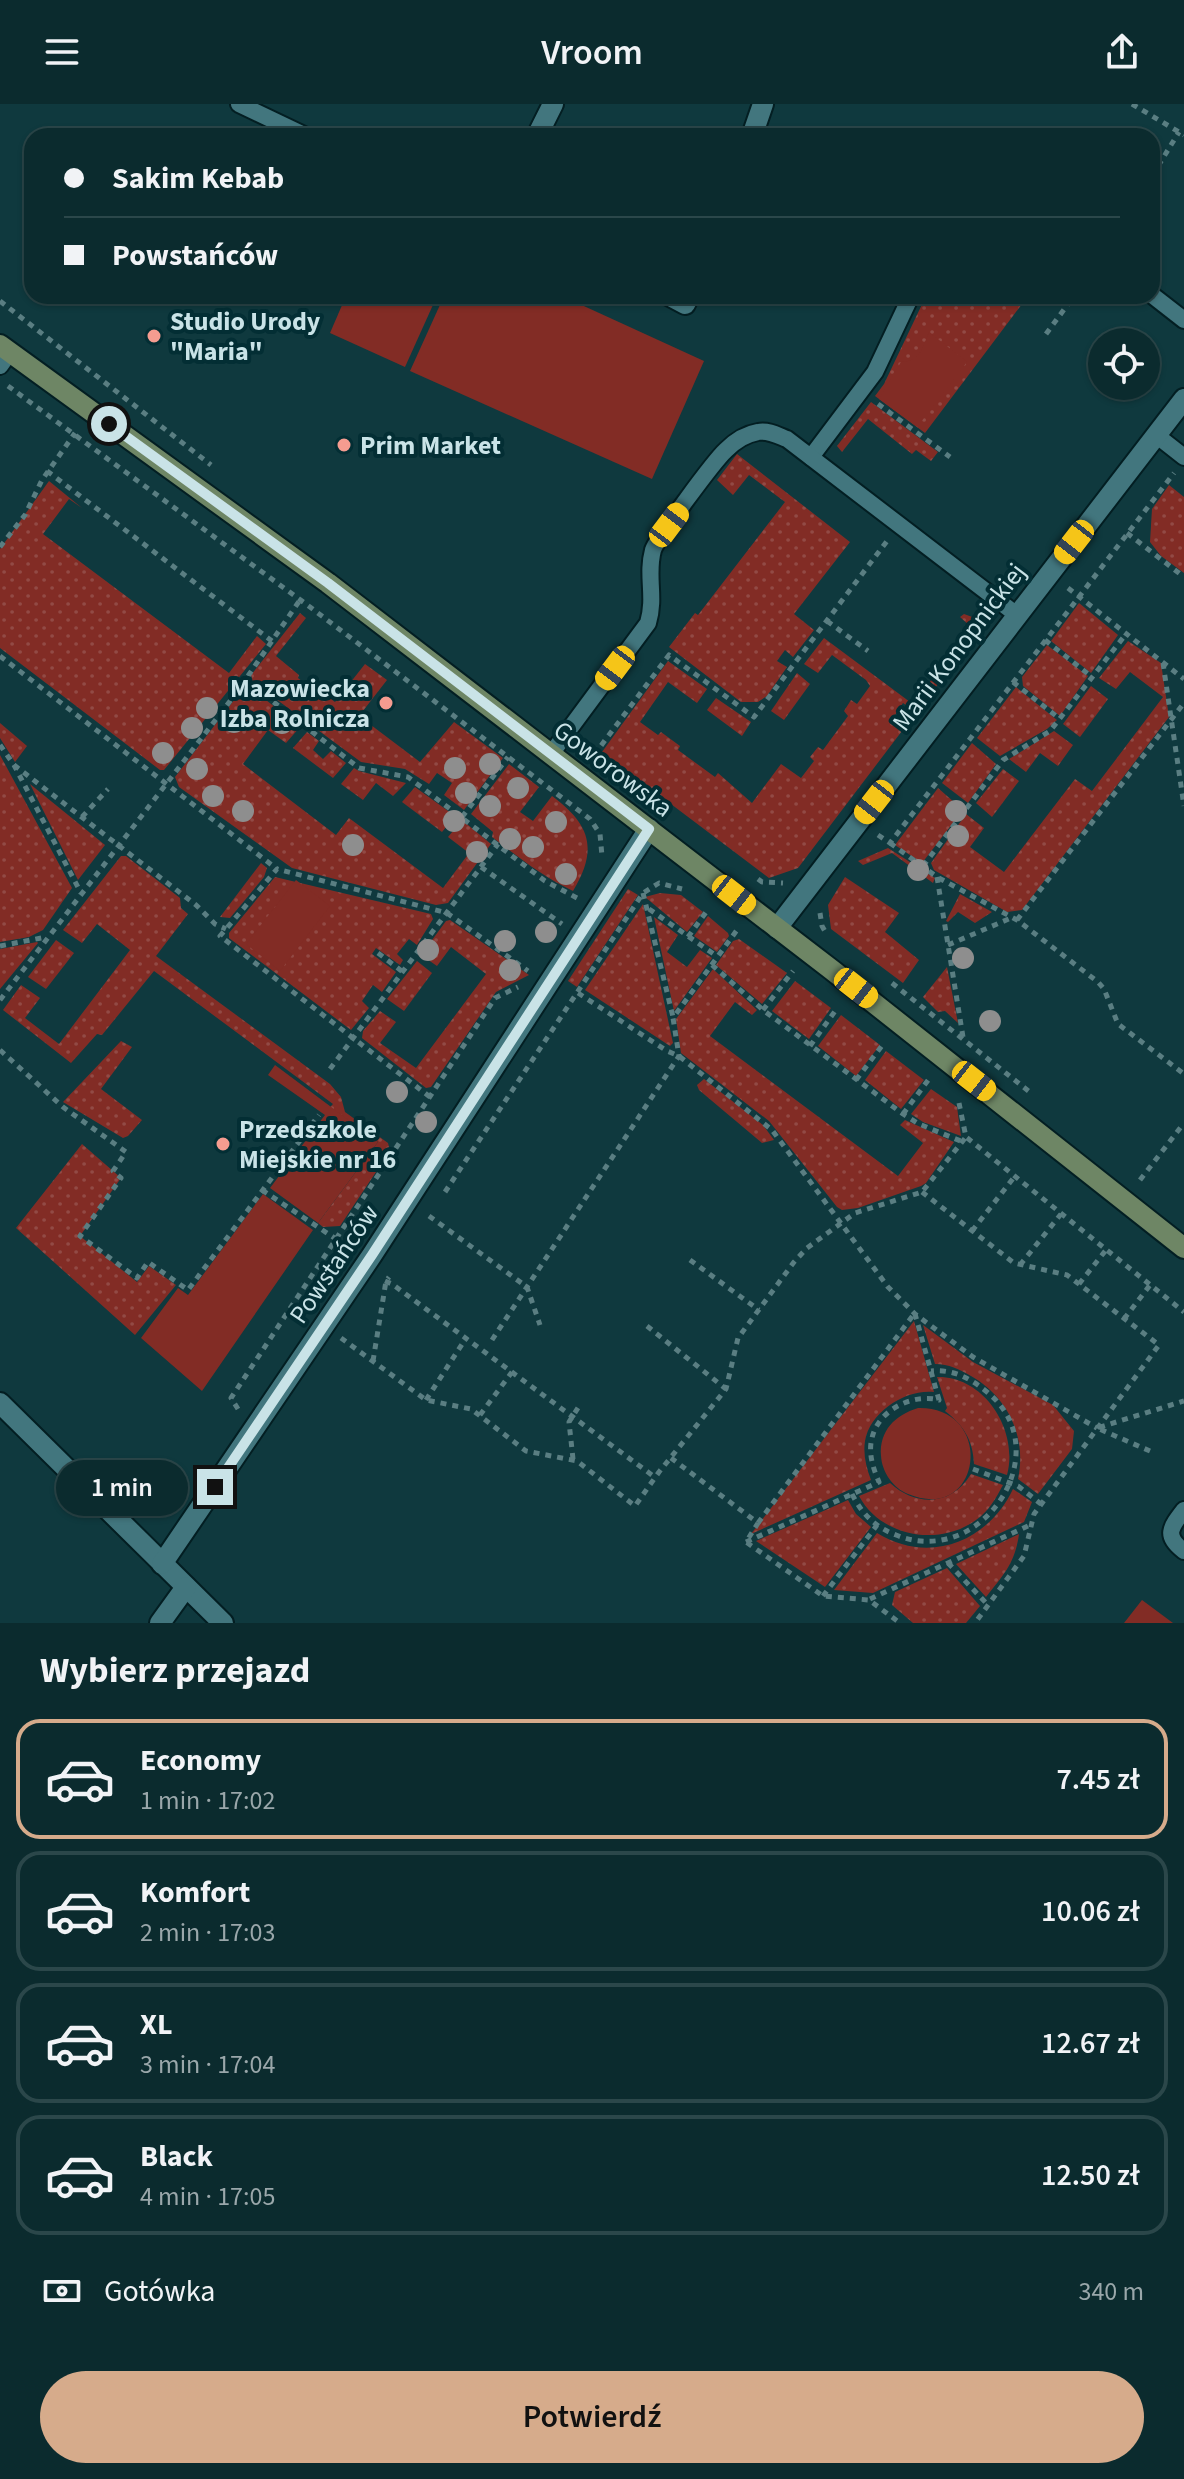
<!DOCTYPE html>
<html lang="pl">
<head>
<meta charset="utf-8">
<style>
	:root { --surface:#0b2b2e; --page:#143336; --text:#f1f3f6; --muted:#9aa7aa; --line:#2b474a; --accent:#d6ab8b }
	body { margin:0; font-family:"Source Sans 3",sans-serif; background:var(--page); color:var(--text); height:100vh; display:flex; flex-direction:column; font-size:30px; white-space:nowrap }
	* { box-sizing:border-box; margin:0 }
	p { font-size:26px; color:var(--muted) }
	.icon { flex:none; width:44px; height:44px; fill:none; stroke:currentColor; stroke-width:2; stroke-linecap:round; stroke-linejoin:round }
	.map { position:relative; height:1519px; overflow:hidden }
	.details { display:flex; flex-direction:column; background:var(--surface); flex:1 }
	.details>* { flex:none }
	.guide { position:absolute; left:24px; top:24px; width:1136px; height:176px; border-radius:24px; box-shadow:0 2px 6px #0004,0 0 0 2px var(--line); display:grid; align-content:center; height:176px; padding:0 40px; background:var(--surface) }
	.fabs { position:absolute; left:1088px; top:224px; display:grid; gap:16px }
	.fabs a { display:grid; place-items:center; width:72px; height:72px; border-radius:50%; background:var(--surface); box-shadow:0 2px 6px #0004,0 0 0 2px var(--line); font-size:40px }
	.end { position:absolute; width:36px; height:36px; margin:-18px; border:10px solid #c9e3e7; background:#111; box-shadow:0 0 0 4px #111 }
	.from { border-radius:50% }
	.bubble { position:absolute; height:56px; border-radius:28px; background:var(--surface); box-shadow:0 2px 6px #0004,0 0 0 2px var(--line); font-size:26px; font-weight:600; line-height:56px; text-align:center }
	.car { position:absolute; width:24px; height:48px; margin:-24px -12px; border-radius:10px; box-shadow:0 0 6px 2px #0007; background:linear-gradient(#f5c518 24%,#345 0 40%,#f5c518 0 76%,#345 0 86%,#f5c518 0) }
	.guide b { display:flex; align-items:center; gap:28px; height:76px; font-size:30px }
	.guide b+b { border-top:2px solid var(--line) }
	.guide i { width:20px; height:20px; background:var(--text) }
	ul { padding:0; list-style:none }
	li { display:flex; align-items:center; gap:24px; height:120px; margin:0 16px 12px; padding:0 24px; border:4px solid var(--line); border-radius:24px }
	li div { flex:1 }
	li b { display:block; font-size:30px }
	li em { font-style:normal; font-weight:600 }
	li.on { border-color:var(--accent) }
	li>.icon { width:72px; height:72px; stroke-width:1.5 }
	h2 { padding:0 40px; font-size:36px; line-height:96px }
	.pay { display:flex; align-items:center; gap:20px; height:88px; padding:0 40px; font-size:30px }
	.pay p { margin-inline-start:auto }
	.button { display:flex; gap:16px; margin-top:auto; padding:16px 40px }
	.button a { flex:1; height:92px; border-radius:48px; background:var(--accent); color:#111; font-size:32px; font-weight:600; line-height:92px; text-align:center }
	header { display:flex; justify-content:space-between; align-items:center; height:104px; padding:0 40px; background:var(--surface); font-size:36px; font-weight:600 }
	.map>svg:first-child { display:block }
	.grass { fill:url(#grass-dots) }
	.park { fill:#822c25 }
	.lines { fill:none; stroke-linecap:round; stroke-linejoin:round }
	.lane-casing { stroke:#031e22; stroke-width:20 }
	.street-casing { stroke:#031e22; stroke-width:24 }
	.secondary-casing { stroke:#031e22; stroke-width:24 }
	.path { stroke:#5a7e82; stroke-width:5; stroke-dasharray:6 6; stroke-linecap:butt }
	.lane { stroke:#42767e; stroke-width:16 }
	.street { stroke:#42767e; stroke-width:20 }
	.secondary { stroke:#6e8665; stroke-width:20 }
	.tree { fill:#8e8e8e }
	.route { stroke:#c9e3e7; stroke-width:10 }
	.poi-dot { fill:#f59c90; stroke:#032e34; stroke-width:3 }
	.labels { text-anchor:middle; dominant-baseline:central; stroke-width:8; stroke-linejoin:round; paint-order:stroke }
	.poi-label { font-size:26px; font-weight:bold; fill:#c9e3e7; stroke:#032e34; text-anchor:start }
	.street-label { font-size:26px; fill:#c9e3e7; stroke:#032e34 }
</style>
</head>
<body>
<header><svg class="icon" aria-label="menu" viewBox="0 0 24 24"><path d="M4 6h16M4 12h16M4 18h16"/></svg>Vroom<svg class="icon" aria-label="share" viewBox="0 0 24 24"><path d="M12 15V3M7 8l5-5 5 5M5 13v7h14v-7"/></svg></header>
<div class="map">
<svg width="1184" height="1519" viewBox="0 0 1184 1519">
	<defs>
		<pattern id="grass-dots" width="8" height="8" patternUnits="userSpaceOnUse" patternTransform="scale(2)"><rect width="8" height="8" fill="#822c25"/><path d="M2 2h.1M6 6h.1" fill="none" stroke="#924a45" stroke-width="1.8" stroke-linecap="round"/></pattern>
	</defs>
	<rect width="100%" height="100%" fill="#0f393e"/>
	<!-- grass -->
	<g class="grass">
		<path d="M926,192H1028L925,329L875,292L884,280Z"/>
		<path d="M871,298L938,348L931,357L916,346L912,350L868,315L842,348L837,342Z"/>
		<path d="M737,350L850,438L794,510L814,526L793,553L785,546L777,557L787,563L767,592L758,598H741L669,543L695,509L698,511L785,398L749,371L733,391L717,376Z"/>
		<path d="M49,377L82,404L69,395L43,430L229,569L257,532L266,540L164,666H160L0,544V445Z"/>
		<path d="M1169,381L1184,393V469L1161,452L1150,438L1152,405Z"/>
		<path d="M1079,499L1118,531L1091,569L1051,537Z"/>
		<path d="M300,509L306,514L276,552L299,571L298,574L308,582L311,580L335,598L365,560L387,576L359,612L420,658L454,618L503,654L464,706L444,691L452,679L437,669L429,680L405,665L361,658L253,578L251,571Z"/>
		<path d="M964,510L975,514L978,526L930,591L924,586L970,522L960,513Z"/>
		<path d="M824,534L910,598L914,595L923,600L917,609L903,599L893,614L905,623L798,764L769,774L602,648L668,557L707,585L697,599L668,578L640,618L658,631L661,628L680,642L678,646L715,673L718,669L752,699L781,660L801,674L814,657L810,653L818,643L823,646L848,612L844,607L851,596L857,600L870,582L866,576L832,551L818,569L804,560Z"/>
		<path d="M1128,537L1161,559L1169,613L1022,806L1007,808L934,766L931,759L966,710L984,724L970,743L1004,768L1075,675L1092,687L1163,593L1130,568L1116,585L1099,574Z"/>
		<path d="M1047,541L1088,572L1060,612L1023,582L1022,573Z"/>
		<path d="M797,569L810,580L784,616L771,607Z"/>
		<path d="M1091,582L1108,595L1080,633L1063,620Z"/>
		<path d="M244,583L252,585L300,623L286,639L268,626L243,660L336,731L349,714L443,784L469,749L448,733L462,716L491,740L448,799L436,801L292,764L179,683L175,673Z"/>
		<path d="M1016,583L1057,616L1047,625L1000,652L977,634Z"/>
		<path d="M716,594L751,618L742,632L707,606Z"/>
		<path d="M0,619L27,642L15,658L0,634Z"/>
		<path d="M1054,627L1073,641L1058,662L1040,649L1026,668L1009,655Z"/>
		<path d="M307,628L319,637L313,646L323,655L331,647L346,659L333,674L293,644Z"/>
		<path d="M972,639L996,660L968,699L942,679Z"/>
		<path d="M0,651L72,784L43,826L29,833L0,838Z"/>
		<path d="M509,660L539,683L520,708L533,717L552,692C591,721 598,745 573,787C543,773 518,753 492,733L493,728L471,710Z"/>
		<path d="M354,664L359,667L406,679L393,692L376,679L363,696L341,680Z"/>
		<path d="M1003,665L1019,677L992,713L976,699Z"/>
		<path d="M30,680L105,741L78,776Z"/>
		<path d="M415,683L455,712L442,728L402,698Z"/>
		<path d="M938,684L963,706L922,759L895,741Z"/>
		<path d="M888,744L935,774L933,779L892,749L863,761L858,757Z"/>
		<path d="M121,752H126L180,794L181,804L188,810L156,852L330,980L341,993L345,1008L388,1039L390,1047L340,1122L323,1123L318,1119L378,1038L330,1003L333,1000L154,867L102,931L97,930L71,959L3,906L21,881L40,894L25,914L59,940L130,846L97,820L82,839L63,826Z"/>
		<path d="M261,759L267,764L264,773L230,814L220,813Z"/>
		<path d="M275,773L431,810L433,815L417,841L409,835L397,850L403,856L400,861L376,844L372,850L396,868L382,888L373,881L362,897L369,904L351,926L229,834V829Z"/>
		<path d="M845,773L899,809L885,828L919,856L903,879L831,825L828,801Z"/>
		<path d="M628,785L638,791L577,883L568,877Z"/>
		<path d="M660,789L681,791L703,808L687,828L645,793Z"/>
		<path d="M960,790L992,808L975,819L958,808L948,818L946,817Z"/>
		<path d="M643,800L673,939L670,942L585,886Z"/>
		<path d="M708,812L728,829L729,832L717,848L694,832Z"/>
		<path d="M654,813L678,831L667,848L687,863L700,846L712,854L674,907Z"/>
		<path d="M450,816L529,871L496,888L431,983L426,984L362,934L363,927L380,907L396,918L380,939L416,964L486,870L451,843L437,862L421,851L446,817Z"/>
		<path d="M739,835L787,869L762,900L716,861L733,837Z"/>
		<path d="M56,836L74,849L46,885L28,873Z"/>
		<path d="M37,838L38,839L0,885V845Z"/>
		<path d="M417,857L432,869L404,907L387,895Z"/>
		<path d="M947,863L958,919L945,907L938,908L923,893Z"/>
		<path d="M713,865L757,906L752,911L735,898L710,932L898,1072L923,1039L900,1021L905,1016L954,1038L926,1079L921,1082L858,1104L842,1106L837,1103L769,1017L681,949L676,915Z"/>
		<path d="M795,877L831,904L809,935L772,907Z"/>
		<path d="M841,911L880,941L856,972L818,942Z"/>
		<path d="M121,937L132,943L101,985L142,1016L128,1032L123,1034L63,998Z"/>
		<path d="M886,947L924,976L901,1005L865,976Z"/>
		<path d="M704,975L763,1021L774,1036L762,1039L699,986L697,981Z"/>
		<path d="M931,985L957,1003L961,1032L923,1018L911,1010Z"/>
		<path d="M82,1040L121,1074L80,1132L137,1178L149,1162L176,1181L135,1231L16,1124Z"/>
		<path d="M914,1217L934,1288C905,1285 870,1308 865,1337C863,1350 866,1363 871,1376L751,1430Z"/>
		<path d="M923,1221L973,1258L1053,1301L1074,1327L1072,1345L1038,1390L1018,1375C1027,1333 1008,1293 971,1272C959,1265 949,1260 935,1260Z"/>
		<path d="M937,1273C985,1272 1019,1327 1007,1371L974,1360C973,1336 964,1322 945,1307L947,1304Z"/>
		<path d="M971,1370L1003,1381C996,1394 989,1407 976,1416C939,1443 881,1433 859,1392L890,1379C916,1403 952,1402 971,1370Z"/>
		<path d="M1013,1385L1032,1398L1024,1418L873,1489L834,1486L877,1429C929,1461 988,1438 1013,1385Z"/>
		<path d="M848,1396L856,1410L871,1423L825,1483L756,1437Z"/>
		<path d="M1019,1430C1015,1459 1004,1470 986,1493L956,1460Z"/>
		<path d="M947,1464L980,1502L966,1519H913L892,1501L895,1488Z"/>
	</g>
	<!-- park -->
	<g class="park">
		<path d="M346,192H437L405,263L330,229Z"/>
		<path d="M444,192H562L704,257L652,375L410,267Z"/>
		<path d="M929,228L967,258L917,323L879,295L901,258C920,258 923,243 929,228Z"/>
		<path d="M296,776L330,802L280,867L246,840Z"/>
		<path d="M275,961L378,1038L318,1119L270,1084L325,1011L268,971Z"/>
		<path d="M263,1090L313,1126L202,1287L141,1234L178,1184L188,1191Z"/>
		<path d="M918,1304C996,1302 983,1421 908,1390C893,1384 882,1368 881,1352C879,1327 895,1311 918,1304Z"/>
		<path d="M1142,1496L1173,1519H1124Z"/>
	</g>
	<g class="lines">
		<defs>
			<g id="lane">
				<path d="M239,0L306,32"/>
				<path d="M1152,191L1184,216"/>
				<path d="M0,262L10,248"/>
				<path d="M1156,331L1184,353"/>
				<path d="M811,353L875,268L911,192"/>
				<path d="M551,650L648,519C656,492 646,472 653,446C657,434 714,357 726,346C734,338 746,330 758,328C768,326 777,331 787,335L1017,511"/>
				<path d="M1184,1406C1170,1424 1164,1432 1184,1447"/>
			</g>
			<g id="street">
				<path d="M537,32L553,0"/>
				<path d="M752,32L763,0"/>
				<path d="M670,192L685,200L689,192"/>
				<path d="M777,824L1184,295"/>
				<path d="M0,1299L223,1519"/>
				<path d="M162,1460L372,1151L649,725"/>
				<path d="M160,1519L186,1483"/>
			</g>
			<path id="secondary" d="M0,241L328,479L832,866L1184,1144"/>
		</defs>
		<!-- lane casing -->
		<use href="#lane" class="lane-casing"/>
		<!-- street casing -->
		<use href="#street" class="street-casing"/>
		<!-- secondary casing -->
		<use href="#secondary" class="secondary-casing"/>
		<!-- path -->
		<g class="path">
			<path d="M1132,0L1184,31"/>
			<path d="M1152,72L1179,28"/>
			<path d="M0,197L211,361"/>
			<path d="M1046,230L1074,192"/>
			<path d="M8,282L310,503L590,715L600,730L602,752"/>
			<path d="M878,300L950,353"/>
			<path d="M47,367L272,537"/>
			<path d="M1127,429L1184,473"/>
			<path d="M0,443L25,411L42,376L75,329"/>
			<path d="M1068,484L1184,575"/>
			<path d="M827,517L868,547"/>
			<path d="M1045,536L1092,573"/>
			<path d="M0,552L277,765"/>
			<path d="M1163,559L1184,702"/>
			<path d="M245,576L359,664L408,673L545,777L579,795"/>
			<path d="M1013,578L1060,615"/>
			<path d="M0,641L14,661L81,789"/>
			<path d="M594,651L669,551L754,613L887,437"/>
			<path d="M14,661L196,801L215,820L226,825"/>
			<path d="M82,713L108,685"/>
			<path d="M462,713L508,653"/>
			<path d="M878,731L890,739L1174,369"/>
			<path d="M890,739L937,773L1017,816L1098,878L1104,885L1118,920L1184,970"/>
			<path d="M923,762L1003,656L1050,627L1126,530"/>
			<path d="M481,763L562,820"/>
			<path d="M937,773L963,933"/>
			<path d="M758,775L762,778L783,779"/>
			<path d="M643,789L673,913"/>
			<path d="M649,805L718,853"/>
			<path d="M820,809L822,822L826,829"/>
			<path d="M1017,816L1184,599"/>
			<path d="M688,833L709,804"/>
			<path d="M948,841L1011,814"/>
			<path d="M0,842L46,833"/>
			<path d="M378,849L403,868"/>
			<path d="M712,861L763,906L903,1010L919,1020L963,1038"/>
			<path d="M892,879L1031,989"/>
			<path d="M578,889L667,947L679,952L772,1026L888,1183L915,1210L973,1253L1097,1324"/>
			<path d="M0,896L237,588L300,496"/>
			<path d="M763,906L793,867"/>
			<path d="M810,942L838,903"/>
			<path d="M0,946L63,1003L126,1048L113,1067L121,1074L80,1132L137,1174L148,1158L188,1186L319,1011"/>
			<path d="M330,965L498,740"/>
			<path d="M856,976L884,939"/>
			<path d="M430,993L220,832L277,765L447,809L528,867"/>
			<path d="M959,999L966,1033L1184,1208"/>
			<path d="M903,1010L929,975"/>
			<path d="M1140,1076L1184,1019"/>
			<path d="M262,1086L336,1135"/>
			<path d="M445,1088L643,789L659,779L682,785"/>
			<path d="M922,1088L1014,1159L1067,1171L1159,1241L1034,1410L1024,1452L975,1519"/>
			<path d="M429,1112L527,1183L540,1221"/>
			<path d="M972,1127L1015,1072"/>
			<path d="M690,1156L759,1206"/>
			<path d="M1020,1161L1061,1110"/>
			<path d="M385,1177L392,1180L656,1374"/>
			<path d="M1079,1180L1106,1146"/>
			<path d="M1124,1215L1150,1181"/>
			<path d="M647,1222L726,1285"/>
			<path d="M341,1234L426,1296L471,1305L526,1347L577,1357L635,1402L659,1368L726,1285L738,1234L794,1158L807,1144L855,1109L922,1088L966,1033"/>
			<path d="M492,1236L679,952L673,914L737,826"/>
			<path d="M373,1257L386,1177L389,1173"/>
			<path d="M426,1296L466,1234"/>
			<path d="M238,1305L231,1294L495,894L518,883"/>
			<path d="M480,1311L512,1268"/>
			<path d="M1150,1347L1097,1324L1184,1297"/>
			<path d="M671,1354L758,1419L746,1438L823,1492L869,1496L900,1519"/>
			<path d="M573,1355L569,1318L581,1299"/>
			<path d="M973,1365L1018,1382L1041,1400"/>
			<path d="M852,1390C862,1410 875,1423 896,1431C983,1466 1060,1346 987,1288C970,1274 953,1265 931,1267"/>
			<path d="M758,1419L914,1210"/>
			<path d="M746,1438L879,1378C873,1364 868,1349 872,1334C878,1306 913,1289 939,1296L915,1210"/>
			<path d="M948,1459L988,1501"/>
			<path d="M823,1492L877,1421"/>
			<path d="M870,1495L1030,1421"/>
		</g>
		<!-- lane -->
		<use href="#lane" class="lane"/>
		<!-- street -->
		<use href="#street" class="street"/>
		<!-- secondary -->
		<use href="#secondary" class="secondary"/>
	</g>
	<!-- trees -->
	<g class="tree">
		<circle cx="207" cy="604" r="11"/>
		<circle cx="234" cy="618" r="11"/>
		<circle cx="282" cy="619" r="11"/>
		<circle cx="192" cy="624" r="11"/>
		<circle cx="163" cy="649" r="11"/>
		<circle cx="490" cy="660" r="11"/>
		<circle cx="455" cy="664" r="11"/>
		<circle cx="197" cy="665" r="11"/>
		<circle cx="518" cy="684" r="11"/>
		<circle cx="466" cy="689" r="11"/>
		<circle cx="213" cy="692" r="11"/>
		<circle cx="490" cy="702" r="11"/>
		<circle cx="243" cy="707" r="11"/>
		<circle cx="956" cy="707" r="11"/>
		<circle cx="454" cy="717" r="11"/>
		<circle cx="556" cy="718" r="11"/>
		<circle cx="958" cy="732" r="11"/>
		<circle cx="510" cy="735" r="11"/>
		<circle cx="353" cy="741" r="11"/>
		<circle cx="533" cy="743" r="11"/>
		<circle cx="477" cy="748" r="11"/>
		<circle cx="918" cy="766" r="11"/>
		<circle cx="566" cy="770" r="11"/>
		<circle cx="546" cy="828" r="11"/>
		<circle cx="505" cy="837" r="11"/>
		<circle cx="428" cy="846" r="11"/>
		<circle cx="963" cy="854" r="11"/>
		<circle cx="510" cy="866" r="11"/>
		<circle cx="990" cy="917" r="11"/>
		<circle cx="397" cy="988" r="11"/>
		<circle cx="426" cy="1018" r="11"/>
	</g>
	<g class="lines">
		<!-- route -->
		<path class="route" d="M109,320L328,479L649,725L372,1151L215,1383"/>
	</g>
	<!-- markers -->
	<g class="poi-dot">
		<circle cx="154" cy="232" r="8"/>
		<circle cx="344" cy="341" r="8"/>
		<circle cx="386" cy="599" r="8"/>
		<circle cx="223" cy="1040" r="8"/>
	</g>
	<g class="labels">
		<!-- poi labels -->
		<g class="poi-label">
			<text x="170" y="217">Studio Urody<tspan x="170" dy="30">"Maria"</tspan></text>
			<text x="360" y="341">Prim Market</text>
			<text x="370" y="584" text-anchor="end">Mazowiecka<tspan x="370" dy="30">Izba Rolnicza</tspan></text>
			<text x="239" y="1025">Przedszkole<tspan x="239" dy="30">Miejskie nr 16</tspan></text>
		</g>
		<!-- street labels -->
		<g class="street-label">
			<text transform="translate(959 543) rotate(-53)">Marii Konopnickiej</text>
			<text transform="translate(613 665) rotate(37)">Goworowska</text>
			<text transform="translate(334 1160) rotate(-56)">Powstańców</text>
		</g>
	</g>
</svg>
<div class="fabs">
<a><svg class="icon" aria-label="locate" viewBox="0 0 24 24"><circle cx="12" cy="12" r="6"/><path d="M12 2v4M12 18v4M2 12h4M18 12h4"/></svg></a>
</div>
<i class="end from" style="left:109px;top:320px"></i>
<i class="end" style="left:215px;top:1383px"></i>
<div class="bubble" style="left:56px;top:1356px;width:132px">1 min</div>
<i class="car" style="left:669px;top:421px;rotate:37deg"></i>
<i class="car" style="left:1074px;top:438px;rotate:218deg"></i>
<i class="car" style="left:615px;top:564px;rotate:217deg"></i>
<i class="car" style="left:874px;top:698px;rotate:218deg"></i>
<i class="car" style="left:734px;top:791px;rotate:128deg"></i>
<i class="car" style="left:856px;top:884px;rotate:128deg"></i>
<i class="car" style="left:974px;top:977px;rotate:128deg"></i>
<div class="guide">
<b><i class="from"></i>Sakim Kebab</b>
<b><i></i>Powstańców</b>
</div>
</div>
<section class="details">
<h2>Wybierz przejazd</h2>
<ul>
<li class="on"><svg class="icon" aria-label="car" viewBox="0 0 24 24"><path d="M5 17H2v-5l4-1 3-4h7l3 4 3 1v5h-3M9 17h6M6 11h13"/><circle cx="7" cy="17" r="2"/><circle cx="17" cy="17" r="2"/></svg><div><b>Economy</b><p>1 min · 17:02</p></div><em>7.45 zł</em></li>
<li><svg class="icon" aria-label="car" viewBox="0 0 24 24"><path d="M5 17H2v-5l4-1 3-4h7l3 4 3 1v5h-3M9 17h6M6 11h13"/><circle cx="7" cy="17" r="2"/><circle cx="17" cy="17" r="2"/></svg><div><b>Komfort</b><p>2 min · 17:03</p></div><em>10.06 zł</em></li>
<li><svg class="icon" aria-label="car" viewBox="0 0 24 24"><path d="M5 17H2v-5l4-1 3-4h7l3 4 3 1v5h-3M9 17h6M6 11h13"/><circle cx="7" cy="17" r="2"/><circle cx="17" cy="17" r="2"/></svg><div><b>XL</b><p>3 min · 17:04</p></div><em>12.67 zł</em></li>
<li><svg class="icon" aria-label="car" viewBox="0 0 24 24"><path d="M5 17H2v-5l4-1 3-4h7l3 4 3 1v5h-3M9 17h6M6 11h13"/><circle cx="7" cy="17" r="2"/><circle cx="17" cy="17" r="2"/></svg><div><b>Black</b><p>4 min · 17:05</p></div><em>12.50 zł</em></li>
</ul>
<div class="pay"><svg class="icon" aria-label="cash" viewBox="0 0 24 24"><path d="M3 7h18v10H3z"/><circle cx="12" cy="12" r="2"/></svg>Gotówka<p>340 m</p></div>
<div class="button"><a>Potwierdź</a></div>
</section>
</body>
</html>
